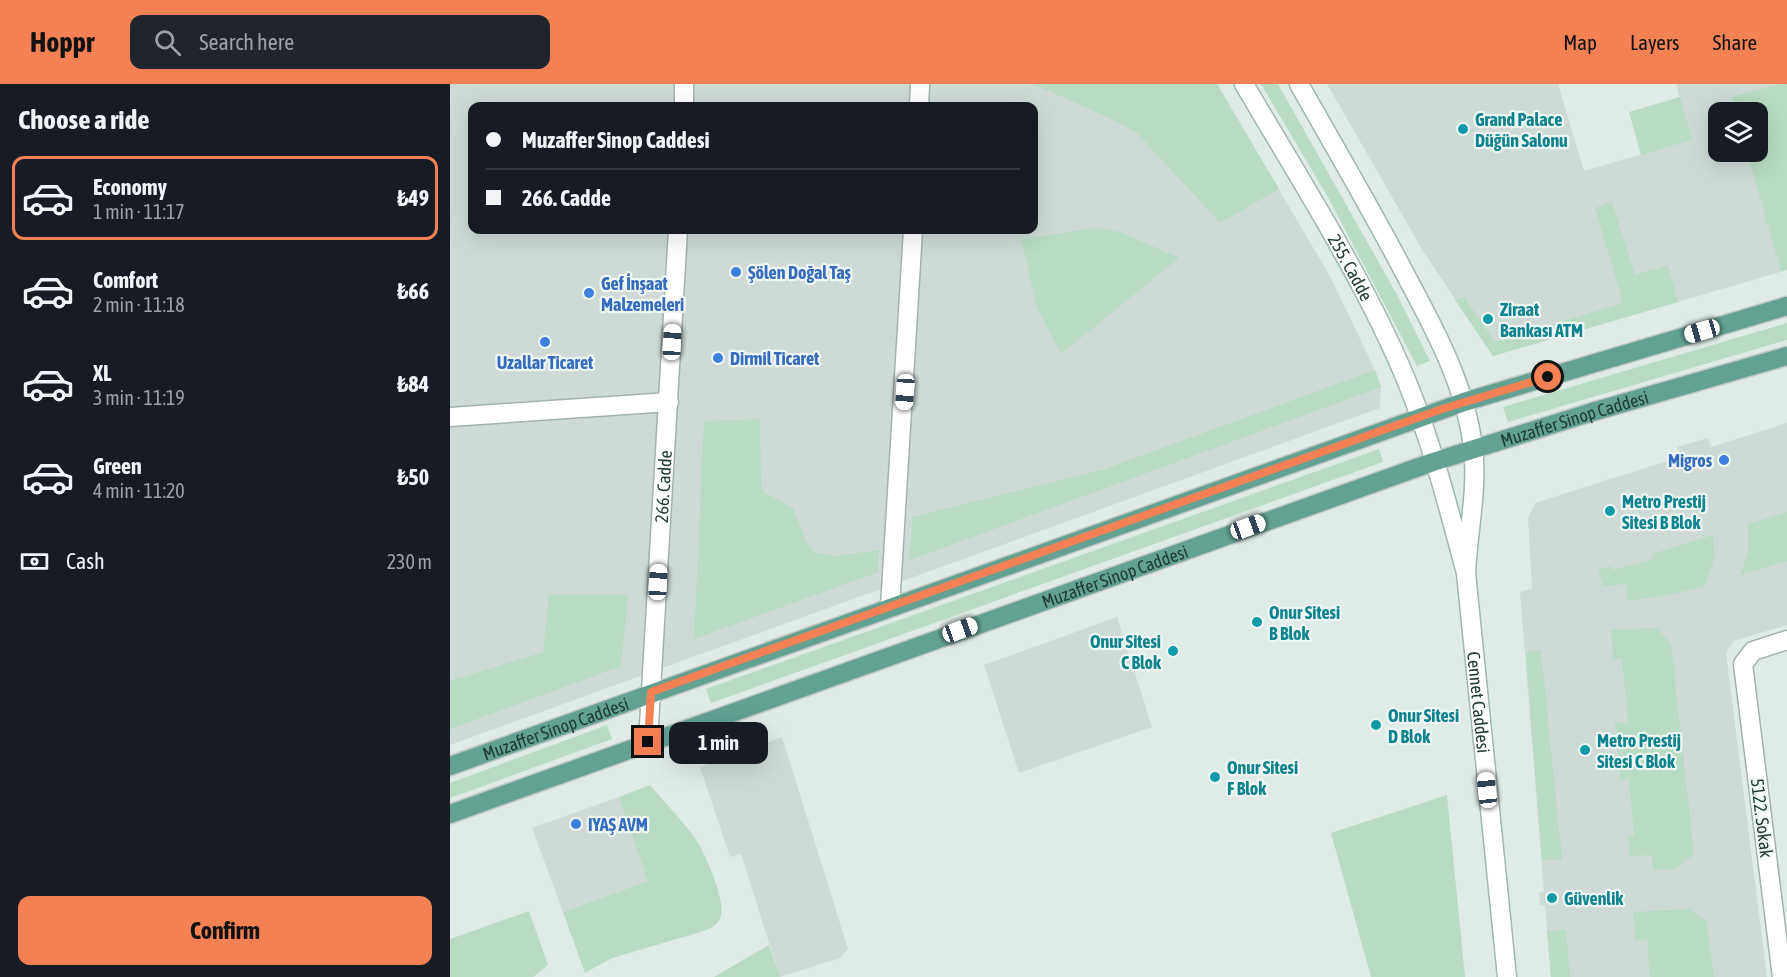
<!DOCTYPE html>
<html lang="en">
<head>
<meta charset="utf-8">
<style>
	:root { --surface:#171b24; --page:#20242c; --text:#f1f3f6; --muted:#9ea1a6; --line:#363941; --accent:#f48154 }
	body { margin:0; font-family:"Asap Condensed",sans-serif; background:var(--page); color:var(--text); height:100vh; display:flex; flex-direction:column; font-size:22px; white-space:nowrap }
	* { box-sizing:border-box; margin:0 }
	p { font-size:20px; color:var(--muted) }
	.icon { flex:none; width:33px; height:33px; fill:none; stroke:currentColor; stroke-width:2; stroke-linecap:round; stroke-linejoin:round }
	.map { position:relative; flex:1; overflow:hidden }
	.drawer { display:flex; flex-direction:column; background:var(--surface); width:450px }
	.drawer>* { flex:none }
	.hud { position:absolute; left:18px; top:18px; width:570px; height:132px; border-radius:12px; box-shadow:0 6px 24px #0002; display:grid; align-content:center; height:132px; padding:0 18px; background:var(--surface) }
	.buttons { position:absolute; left:1258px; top:18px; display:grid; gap:12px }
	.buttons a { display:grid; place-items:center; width:60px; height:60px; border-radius:12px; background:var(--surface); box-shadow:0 6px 24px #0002; font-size:30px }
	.end { position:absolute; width:27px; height:27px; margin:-14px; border:8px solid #f48154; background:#111; box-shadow:0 0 0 3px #111 }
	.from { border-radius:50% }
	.bubble { position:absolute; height:42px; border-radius:12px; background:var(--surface); box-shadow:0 6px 24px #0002; font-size:20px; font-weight:700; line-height:42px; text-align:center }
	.car { position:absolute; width:18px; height:36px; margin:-18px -9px; border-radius:8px; box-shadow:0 0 4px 2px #0007; background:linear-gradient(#fff 24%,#345 0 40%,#fff 0 76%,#345 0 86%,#fff 0) }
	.hud b { display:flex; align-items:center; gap:21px; height:57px; font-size:22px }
	.hud b+b { border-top:2px solid var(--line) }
	.hud i { width:15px; height:15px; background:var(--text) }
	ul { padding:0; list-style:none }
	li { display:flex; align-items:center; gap:18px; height:84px; margin:0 12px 9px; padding:0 6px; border:3px solid transparent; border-radius:12px }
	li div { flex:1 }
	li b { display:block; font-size:22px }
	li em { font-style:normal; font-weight:700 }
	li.on { border-color:var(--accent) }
	li>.icon { width:54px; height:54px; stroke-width:1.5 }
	h2 { padding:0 18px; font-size:27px; line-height:72px }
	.pay { display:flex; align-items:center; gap:15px; height:66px; padding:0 18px; font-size:22px }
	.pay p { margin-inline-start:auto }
	.cta { display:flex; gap:12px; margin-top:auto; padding:12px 18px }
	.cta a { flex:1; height:69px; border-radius:12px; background:var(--accent); color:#111; font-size:24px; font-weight:700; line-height:69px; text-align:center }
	header { display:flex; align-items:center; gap:36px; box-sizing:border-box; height:84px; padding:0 30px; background:var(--accent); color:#111 }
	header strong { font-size:28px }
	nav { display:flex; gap:33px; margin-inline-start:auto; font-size:21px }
	.search { width:420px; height:54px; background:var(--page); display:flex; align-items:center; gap:15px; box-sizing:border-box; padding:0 21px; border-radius:12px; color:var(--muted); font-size:22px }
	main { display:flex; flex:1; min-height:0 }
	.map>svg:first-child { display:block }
	.built { fill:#cddad5; fill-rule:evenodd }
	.green { fill:#b7dcc3 }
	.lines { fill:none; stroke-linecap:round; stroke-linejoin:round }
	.street-casing { stroke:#a2b3ad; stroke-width:21 }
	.secondary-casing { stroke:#9eb7af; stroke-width:21 }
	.primary-casing { stroke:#c1c8c6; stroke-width:21 }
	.street { stroke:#fff; stroke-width:18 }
	.secondary { stroke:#fff; stroke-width:18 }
	.primary { stroke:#63a193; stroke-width:18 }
	.route { stroke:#f48154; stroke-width:8 }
	.culture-dot { fill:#0f9aa8; stroke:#eff7f4; stroke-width:2 }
	.shop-dot { fill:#3f7fe0; stroke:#eff7f4; stroke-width:2 }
	.labels { text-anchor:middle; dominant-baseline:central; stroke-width:4.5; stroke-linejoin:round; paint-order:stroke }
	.culture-label { font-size:18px; font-weight:bold; fill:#0d838f; stroke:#eff7f4; text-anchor:start }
	.street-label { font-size:18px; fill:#203b35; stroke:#eff7f4 }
	.shop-label { font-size:18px; font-weight:bold; fill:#366cbe; stroke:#eff7f4; text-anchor:start }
</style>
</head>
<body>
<header>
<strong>Hoppr</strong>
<div class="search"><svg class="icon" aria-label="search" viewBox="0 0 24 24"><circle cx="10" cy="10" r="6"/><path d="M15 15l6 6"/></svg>Search here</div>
<nav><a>Map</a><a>Layers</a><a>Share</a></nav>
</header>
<main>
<section class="drawer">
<h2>Choose a ride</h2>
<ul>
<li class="on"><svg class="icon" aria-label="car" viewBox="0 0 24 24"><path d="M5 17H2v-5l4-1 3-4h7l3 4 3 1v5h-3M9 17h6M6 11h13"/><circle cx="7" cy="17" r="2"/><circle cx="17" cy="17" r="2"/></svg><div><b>Economy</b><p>1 min · 11:17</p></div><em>₺49</em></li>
<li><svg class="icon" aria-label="car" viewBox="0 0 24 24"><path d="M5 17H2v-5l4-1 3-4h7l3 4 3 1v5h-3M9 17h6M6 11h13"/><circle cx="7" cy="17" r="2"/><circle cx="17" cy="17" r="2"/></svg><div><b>Comfort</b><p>2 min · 11:18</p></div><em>₺66</em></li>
<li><svg class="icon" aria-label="car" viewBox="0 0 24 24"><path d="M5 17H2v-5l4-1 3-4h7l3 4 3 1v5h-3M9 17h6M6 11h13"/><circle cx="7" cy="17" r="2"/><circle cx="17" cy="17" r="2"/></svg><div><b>XL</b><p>3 min · 11:19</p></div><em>₺84</em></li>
<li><svg class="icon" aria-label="car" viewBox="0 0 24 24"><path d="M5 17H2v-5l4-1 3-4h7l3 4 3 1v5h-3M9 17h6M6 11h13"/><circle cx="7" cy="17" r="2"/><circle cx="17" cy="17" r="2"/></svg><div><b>Green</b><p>4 min · 11:20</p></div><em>₺50</em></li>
</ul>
<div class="pay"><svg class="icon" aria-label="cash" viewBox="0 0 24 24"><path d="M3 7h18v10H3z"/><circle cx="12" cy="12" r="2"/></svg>Cash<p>230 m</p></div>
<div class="cta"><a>Confirm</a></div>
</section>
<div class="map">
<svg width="1337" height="893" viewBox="0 0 1337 893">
	<rect width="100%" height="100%" fill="#dfebe6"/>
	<!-- built -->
	<g class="built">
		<path d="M0,0H767L881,194L925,286L931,303L930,324L0,661ZM22,22H584V146H22Z"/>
		<path d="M877,0H1108L1134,87L1241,56L1226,0H1337V186L1043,272L973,167ZM1269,28H1308V68H1269Z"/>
		<path d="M1337,339V541L1284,557L1276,569L1317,893H1101L1095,822L1090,821L1089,809L1094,808L1070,508L1082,504L1078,434L1085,419L1230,373L1227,363L1258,354L1261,363Z"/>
		<path d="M667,533L702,643L569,689L534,581Z"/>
		<path d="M332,653L398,865L390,874L330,893L291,770L280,773L250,683Z"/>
		<path d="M169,713L199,797L113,828L82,744Z"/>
	</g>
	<!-- green -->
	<g class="green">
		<path d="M583,0H767L829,105L770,139L687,49L666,37Z"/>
		<path d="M811,0H828L946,209L980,277L967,282L880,117Z"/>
		<path d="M1329,0H1337V186L1331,187L1297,68H1308V28H1286L1282,13Z"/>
		<path d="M1230,13L1242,56L1191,71L1179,28Z"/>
		<path d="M1162,118L1185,191L1218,181L1228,218L1043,272L1005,216L1014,213L1045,258L1173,219L1145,124Z"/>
		<path d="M646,144L670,148L729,174L611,270L587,224L571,155Z"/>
		<path d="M1337,239V256L1058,338L1053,323Z"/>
		<path d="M925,286L931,303L460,476L462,433L652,386Z"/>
		<path d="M310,335L311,403L315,409L343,424L356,457L364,469L387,472L429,466L428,488L244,555L254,337Z"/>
		<path d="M929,365L933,378L261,619L256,605Z"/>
		<path d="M1337,428V477L1290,491L1298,469V440Z"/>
		<path d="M1263,451L1264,475L1255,502L1214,512L1177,517L1176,500L1153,502L1148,486L1161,482L1163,486L1203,475L1202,470Z"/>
		<path d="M99,511H178L171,582L0,645V597L93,568Z"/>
		<path d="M1207,544L1221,560L1244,770L1226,785L1203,786L1202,771L1180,772L1178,752H1184L1179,695H1170L1165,639L1178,638L1172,575H1163L1161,546Z"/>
		<path d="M1091,566L1112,775L1092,777L1076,568Z"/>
		<path d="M157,641L162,655L0,714V699Z"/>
		<path d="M200,701C215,719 232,736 245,754C255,768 276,818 271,832C268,841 261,844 254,847L162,874L135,889L113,828L198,797L169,713Z"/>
		<path d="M997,711L1015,893H921L881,749Z"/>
		<path d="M1239,825L1257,838L1264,893H1200L1197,856L1185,857L1183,828Z"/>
		<path d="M79,827L98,881L83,893H0V855Z"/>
		<path d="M1116,846L1120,893H1101L1097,847Z"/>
		<path d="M319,861L330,893H264Z"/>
	</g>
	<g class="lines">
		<defs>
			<g id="street">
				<path d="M234,22V0"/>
				<path d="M469,22L470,0"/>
				<path d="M0,333L219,318"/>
				<path d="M440,523L463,146"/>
				<path id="s1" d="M198,658L228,146"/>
				<path d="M1332,893L1293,580L1303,567L1337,556"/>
			</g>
			<g id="secondary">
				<path id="s2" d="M794,0C849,94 916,198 957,298C982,359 999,426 1016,489C1018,448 1028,404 1023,363C1015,299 983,242 953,186C920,123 884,62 849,0"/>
				<path id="s3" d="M1016,489L1057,893"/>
			</g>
			<g id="primary">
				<path id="s4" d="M0,682L1014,318L1337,222"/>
				<path id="s5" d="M0,730L983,378L1142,328L1337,272"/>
			</g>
		</defs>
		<!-- street casing -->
		<use href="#street" class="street-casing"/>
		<!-- secondary casing -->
		<use href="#secondary" class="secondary-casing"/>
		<!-- primary casing -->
		<use href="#primary" class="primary-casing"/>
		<!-- street -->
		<use href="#street" class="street"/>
		<!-- secondary -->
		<use href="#secondary" class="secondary"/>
		<!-- primary -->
		<use href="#primary" class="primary"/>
	</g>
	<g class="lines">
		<!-- route -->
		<path class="route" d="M198,658L201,608L992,325L1098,293"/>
	</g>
	<!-- markers -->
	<g class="culture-dot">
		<circle cx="1013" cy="45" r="6"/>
		<circle cx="1038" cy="235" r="6"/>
		<circle cx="1160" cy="427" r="6"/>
		<circle cx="807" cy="538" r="6"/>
		<circle cx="723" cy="567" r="6"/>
		<circle cx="926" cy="641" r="6"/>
		<circle cx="1135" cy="666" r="6"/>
		<circle cx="765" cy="693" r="6"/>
		<circle cx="1102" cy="814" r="6"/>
	</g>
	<g class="shop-dot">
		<circle cx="286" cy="188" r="6"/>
		<circle cx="139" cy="209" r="6"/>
		<circle cx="95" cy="258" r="6"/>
		<circle cx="268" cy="274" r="6"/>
		<circle cx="1274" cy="376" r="6"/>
		<circle cx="126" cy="740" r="6"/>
	</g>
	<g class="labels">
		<!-- culture labels -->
		<g class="culture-label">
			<text x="1025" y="35">Grand Palace<tspan x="1025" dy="21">Düğün Salonu</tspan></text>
			<text x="1050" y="225">Ziraat<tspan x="1050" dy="21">Bankası ATM</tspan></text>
			<text x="1172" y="417">Metro Prestij<tspan x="1172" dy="21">Sitesi B Blok</tspan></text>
			<text x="819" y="528">Onur Sitesi<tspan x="819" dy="21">B Blok</tspan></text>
			<text x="711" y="557" text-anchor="end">Onur Sitesi<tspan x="711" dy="21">C Blok</tspan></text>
			<text x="938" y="631">Onur Sitesi<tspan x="938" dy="21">D Blok</tspan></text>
			<text x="1147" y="656">Metro Prestij<tspan x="1147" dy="21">Sitesi C Blok</tspan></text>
			<text x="777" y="683">Onur Sitesi<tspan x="777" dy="21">F Blok</tspan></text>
			<text x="1114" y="814">Güvenlik</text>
		</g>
		<!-- street labels -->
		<g class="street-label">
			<text stroke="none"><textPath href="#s2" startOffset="212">255. Cadde</textPath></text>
			<text stroke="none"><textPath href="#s5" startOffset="1192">Muzaffer Sinop Caddesi</textPath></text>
			<text stroke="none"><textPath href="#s1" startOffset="256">266. Cadde</textPath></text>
			<text stroke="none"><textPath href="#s5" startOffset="706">Muzaffer Sinop Caddesi</textPath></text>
			<text stroke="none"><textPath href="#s3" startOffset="130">Cennet Caddesi</textPath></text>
			<text stroke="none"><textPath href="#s4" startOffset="112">Muzaffer Sinop Caddesi</textPath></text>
			<text transform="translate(1312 734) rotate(83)">5122. Sokak</text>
		</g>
		<!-- shop labels -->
		<g class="shop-label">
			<text x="298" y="188">Şölen Doğal Taş</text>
			<text x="151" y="199">Gef İnşaat<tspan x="151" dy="21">Malzemeleri</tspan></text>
			<text x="280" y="274">Dirmil Ticaret</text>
			<text x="95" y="278" text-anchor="middle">Uzallar Ticaret</text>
			<text x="1262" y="376" text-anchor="end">Migros</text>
			<text x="138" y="740">IYAŞ AVM</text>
		</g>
	</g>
</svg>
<div class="buttons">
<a><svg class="icon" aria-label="layers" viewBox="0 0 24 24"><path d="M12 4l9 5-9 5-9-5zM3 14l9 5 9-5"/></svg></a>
</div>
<i class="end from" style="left:1098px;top:293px"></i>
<i class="end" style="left:198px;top:658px"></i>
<div class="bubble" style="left:219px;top:638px;width:99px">1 min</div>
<i class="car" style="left:1252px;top:247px;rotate:254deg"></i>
<i class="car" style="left:222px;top:258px;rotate:3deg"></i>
<i class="car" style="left:455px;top:308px;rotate:184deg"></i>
<i class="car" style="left:798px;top:443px;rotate:70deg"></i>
<i class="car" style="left:208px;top:498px;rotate:3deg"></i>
<i class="car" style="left:510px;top:546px;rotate:70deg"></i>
<i class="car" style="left:1037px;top:706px;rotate:354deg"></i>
<div class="hud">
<b><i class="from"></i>Muzaffer Sinop Caddesi</b>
<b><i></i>266. Cadde</b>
</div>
</div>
</main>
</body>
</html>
